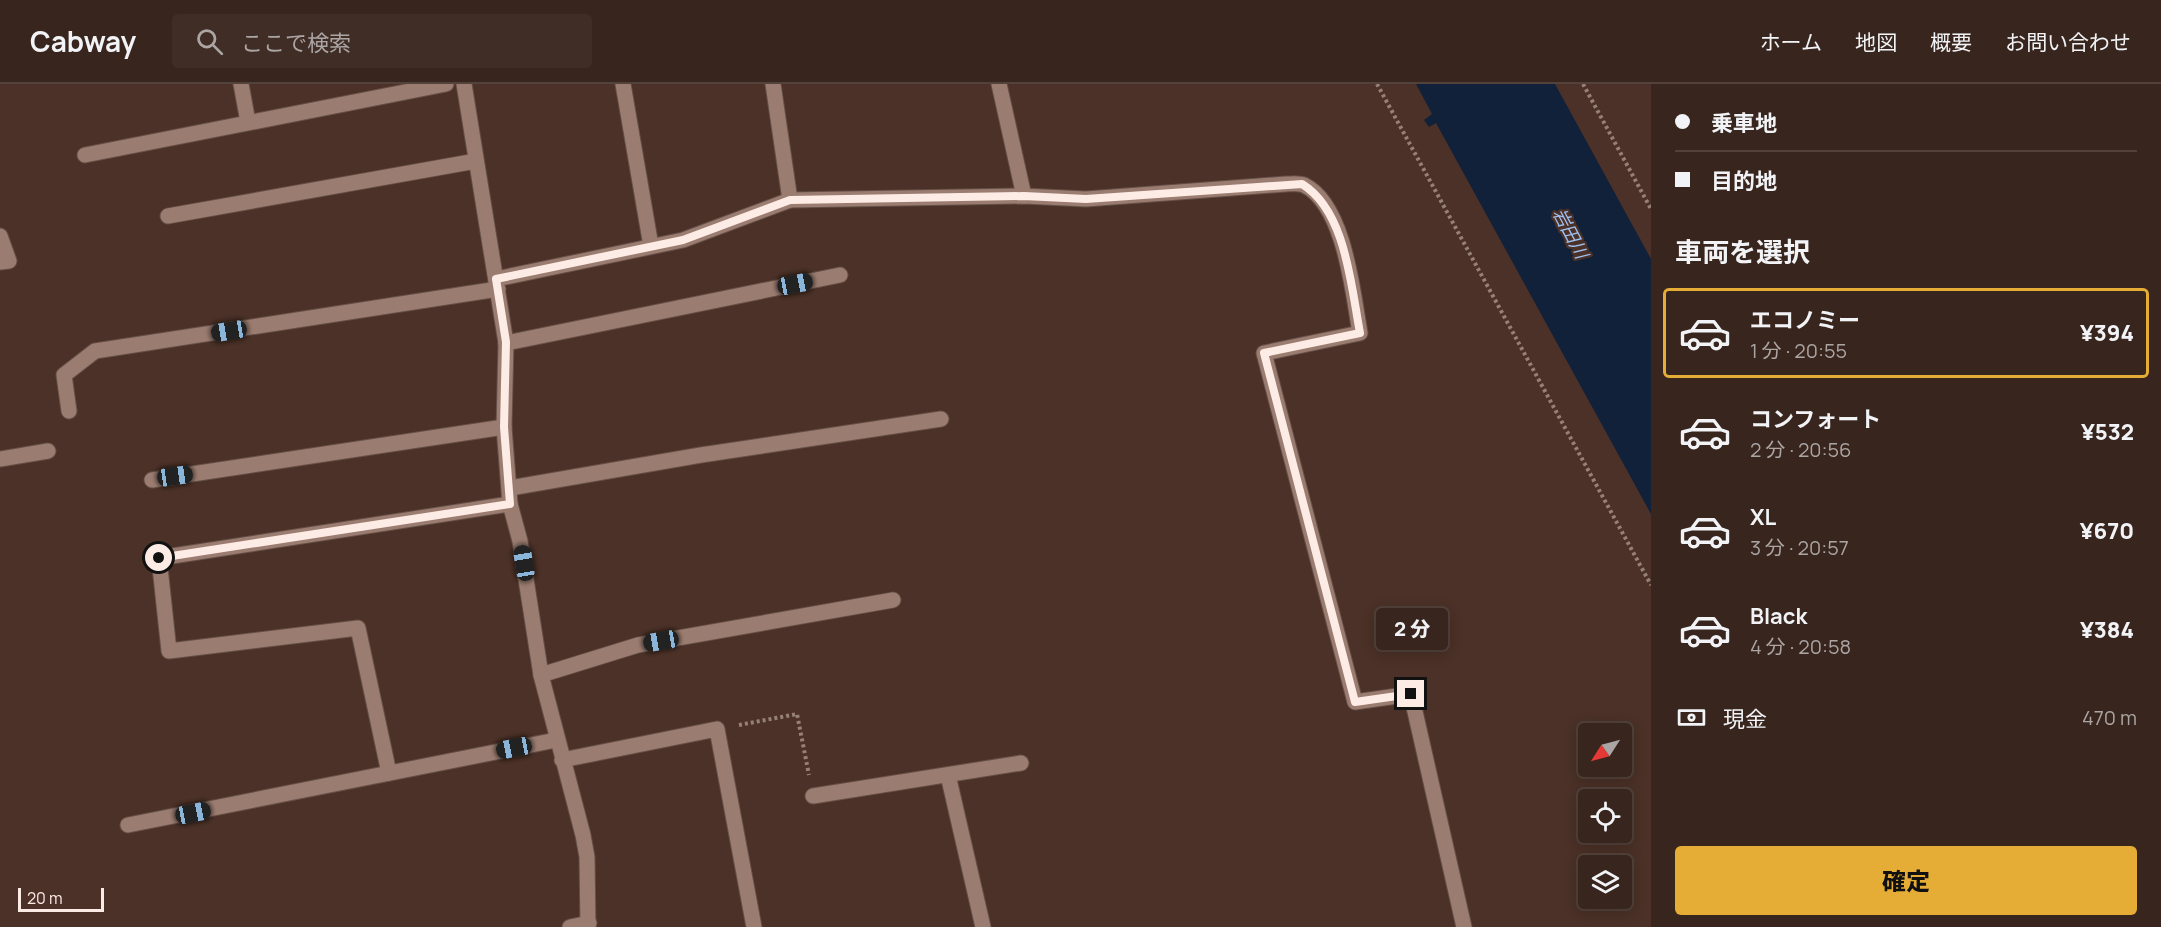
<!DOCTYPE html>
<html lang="ja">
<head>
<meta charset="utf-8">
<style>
	:root { --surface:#38251d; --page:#3f2d26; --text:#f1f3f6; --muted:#aba5a4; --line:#52423b; --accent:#e5ad35 }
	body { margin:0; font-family:Manrope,"Noto Sans JP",sans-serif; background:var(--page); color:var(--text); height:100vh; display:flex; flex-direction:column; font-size:22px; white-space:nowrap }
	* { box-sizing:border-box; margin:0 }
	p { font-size:20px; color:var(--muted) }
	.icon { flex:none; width:33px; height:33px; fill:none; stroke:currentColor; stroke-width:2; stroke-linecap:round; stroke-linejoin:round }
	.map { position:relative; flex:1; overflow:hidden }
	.details { display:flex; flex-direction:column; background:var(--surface); width:510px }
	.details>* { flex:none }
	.hud { display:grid; align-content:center; height:132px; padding:0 24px; background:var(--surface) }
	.needle { width:39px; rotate:234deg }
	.buttons { position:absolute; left:1578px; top:639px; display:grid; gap:12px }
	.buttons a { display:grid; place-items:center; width:54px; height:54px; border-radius:6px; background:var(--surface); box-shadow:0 3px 15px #0003,0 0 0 2px var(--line); font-size:30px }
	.scale { position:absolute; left:18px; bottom:15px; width:86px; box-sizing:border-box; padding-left:6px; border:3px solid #fdebe5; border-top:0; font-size:16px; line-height:21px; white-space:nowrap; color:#fdebe5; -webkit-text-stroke:4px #4b3127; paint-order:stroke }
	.end { position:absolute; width:27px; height:27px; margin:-14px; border:8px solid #fdebe5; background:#111; box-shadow:0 0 0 3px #111 }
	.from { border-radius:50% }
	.bubble { position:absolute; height:42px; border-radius:6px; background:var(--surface); box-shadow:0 3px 15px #0003,0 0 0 2px var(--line); font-size:20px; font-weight:800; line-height:42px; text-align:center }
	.car { position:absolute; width:18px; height:36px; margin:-18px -9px; border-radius:8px; box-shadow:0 0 4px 2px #0007; background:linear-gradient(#222 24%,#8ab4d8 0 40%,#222 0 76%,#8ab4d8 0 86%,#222 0) }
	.hud b { display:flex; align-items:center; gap:21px; height:57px; font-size:22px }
	.hud b+b { border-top:2px solid var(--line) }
	.hud i { width:15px; height:15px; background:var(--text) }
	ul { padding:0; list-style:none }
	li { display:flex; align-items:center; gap:18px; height:90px; margin:0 12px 9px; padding:0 12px; border:3px solid transparent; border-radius:6px }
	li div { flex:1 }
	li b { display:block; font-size:22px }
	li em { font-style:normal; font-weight:800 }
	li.current { border-color:var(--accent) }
	li>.icon { width:54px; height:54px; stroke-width:1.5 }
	h2 { padding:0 24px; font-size:27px; line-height:72px }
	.pay { display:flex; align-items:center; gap:15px; height:66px; padding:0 24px; font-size:22px }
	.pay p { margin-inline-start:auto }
	.button { display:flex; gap:12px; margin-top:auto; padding:12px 24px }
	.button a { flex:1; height:69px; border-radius:6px; background:var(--accent); color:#111; font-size:24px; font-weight:800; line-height:69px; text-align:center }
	header { display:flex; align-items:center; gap:36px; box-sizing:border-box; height:84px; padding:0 30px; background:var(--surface); border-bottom:2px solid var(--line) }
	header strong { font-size:28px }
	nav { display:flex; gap:33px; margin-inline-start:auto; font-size:21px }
	.search { width:420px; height:54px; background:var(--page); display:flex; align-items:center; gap:15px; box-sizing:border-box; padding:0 21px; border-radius:6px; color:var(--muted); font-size:22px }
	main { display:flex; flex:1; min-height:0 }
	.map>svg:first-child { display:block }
	.water { fill:#112139 }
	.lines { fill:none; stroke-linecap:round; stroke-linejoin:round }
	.street-casing { stroke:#654f47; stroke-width:17 }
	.path { stroke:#978078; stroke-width:4; stroke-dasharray:3 3; stroke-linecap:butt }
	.street { stroke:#9b7c70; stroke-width:15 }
	.route { stroke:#fdebe5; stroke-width:8 }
	.labels { text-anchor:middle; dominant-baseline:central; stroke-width:4.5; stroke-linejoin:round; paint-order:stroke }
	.water-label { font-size:18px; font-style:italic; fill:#9fc0f3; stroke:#4b3127 }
</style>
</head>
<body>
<header>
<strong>Cabway</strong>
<div class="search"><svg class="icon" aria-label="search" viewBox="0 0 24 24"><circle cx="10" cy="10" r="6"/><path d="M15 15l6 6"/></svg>ここで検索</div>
<nav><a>ホーム</a><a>地図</a><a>概要</a><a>お問い合わせ</a></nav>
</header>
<main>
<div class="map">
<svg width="1651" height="843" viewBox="0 0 1651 843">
	<rect width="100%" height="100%" fill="#4b3127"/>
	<!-- water -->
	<path class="water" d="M1416,0H1555L1651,175V430L1436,39L1429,43L1424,36L1432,30Z"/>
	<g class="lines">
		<defs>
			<g id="street">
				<path d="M241,0L248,38"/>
				<path d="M464,0L506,259L504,343L510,420L520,457L541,591L583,751L587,773L588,843"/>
				<path d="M623,0L651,162"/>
				<path d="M773,0L790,116"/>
				<path d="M999,0L1024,112"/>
				<path d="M85,71L446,0"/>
				<path d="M168,132L476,77"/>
				<path d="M0,152L9,177L0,178"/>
				<path d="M496,195L683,156L790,116L1024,112L1086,115L1286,100C1292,100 1299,99 1304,101C1345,121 1353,210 1360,249L1264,269L1355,618L1411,610L1464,843"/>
				<path d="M506,259L840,191"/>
				<path d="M69,327L64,291L95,267L498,205"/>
				<path d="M0,375L48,367"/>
				<path d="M152,396L504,343"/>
				<path d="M510,404L701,371L941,335"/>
				<path d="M541,591L638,561L893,516"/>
				<path d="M562,676L717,645L754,843"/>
				<path d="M389,689L358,544L169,567L159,474L510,420"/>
				<path d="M948,691L983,843"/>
				<path d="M813,712L1021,679"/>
				<path d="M128,741L556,656"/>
				<path d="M570,843L589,839"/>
			</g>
		</defs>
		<!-- street casing -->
		<use href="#street" class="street-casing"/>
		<!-- path -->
		<g class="path">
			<path d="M1377,0L1651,501"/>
			<path d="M1583,0L1651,125"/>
			<path d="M739,641L797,630L809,691"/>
		</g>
		<!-- street -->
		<use href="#street" class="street"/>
	</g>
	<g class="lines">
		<!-- route -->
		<path class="route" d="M159,474L510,420L504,343L506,258L496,195L683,156L790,116L1024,112L1086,115L1302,100C1346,127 1351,202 1360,249L1264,269L1355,618L1411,610"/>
	</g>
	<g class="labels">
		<!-- water labels -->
		<g class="water-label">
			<text transform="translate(1571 149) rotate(62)">岩田川</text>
		</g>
	</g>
</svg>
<div class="buttons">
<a><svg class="needle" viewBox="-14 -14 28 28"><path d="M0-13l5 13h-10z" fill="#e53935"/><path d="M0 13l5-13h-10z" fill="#aba5a4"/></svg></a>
<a><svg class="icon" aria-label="locate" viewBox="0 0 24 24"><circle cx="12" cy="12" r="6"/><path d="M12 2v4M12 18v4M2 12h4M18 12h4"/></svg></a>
<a><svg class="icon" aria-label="layers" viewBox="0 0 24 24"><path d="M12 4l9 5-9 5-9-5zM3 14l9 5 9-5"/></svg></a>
</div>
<div class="scale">20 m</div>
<i class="end from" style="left:159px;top:474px"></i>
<i class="end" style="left:1411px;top:610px"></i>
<div class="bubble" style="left:1376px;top:524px;width:72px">2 分</div>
<i class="car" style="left:795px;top:200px;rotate:79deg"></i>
<i class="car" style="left:229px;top:247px;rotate:261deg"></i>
<i class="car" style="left:175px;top:392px;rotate:82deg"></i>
<i class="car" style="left:524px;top:479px;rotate:351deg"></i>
<i class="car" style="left:661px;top:557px;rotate:260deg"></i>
<i class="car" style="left:514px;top:664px;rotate:259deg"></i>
<i class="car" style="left:193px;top:729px;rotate:79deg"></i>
</div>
<section class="details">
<div class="hud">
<b><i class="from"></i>乗車地</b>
<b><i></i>目的地</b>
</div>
<h2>車両を選択</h2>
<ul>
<li class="current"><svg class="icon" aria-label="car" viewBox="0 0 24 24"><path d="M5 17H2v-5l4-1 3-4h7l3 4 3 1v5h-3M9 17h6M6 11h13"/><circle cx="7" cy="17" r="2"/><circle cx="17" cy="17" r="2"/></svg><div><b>エコノミー</b><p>1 分 · 20:55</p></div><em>¥394</em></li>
<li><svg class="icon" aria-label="car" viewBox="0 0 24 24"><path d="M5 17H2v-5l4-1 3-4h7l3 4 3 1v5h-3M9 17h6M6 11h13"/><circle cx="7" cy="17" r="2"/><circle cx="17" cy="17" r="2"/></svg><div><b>コンフォート</b><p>2 分 · 20:56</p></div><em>¥532</em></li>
<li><svg class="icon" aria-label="car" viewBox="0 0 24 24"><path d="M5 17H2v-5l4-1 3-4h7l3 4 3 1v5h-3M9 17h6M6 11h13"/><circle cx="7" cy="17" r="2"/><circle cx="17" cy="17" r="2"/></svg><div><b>XL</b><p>3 分 · 20:57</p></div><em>¥670</em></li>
<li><svg class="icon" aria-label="car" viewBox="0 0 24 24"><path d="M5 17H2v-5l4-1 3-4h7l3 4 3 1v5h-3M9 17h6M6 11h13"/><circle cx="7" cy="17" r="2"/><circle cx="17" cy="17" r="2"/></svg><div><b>Black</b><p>4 分 · 20:58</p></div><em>¥384</em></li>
</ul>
<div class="pay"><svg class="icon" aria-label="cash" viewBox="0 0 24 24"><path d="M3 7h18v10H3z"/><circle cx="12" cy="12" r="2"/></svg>現金<p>470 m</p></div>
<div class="button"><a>確定</a></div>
</section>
</main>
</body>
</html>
